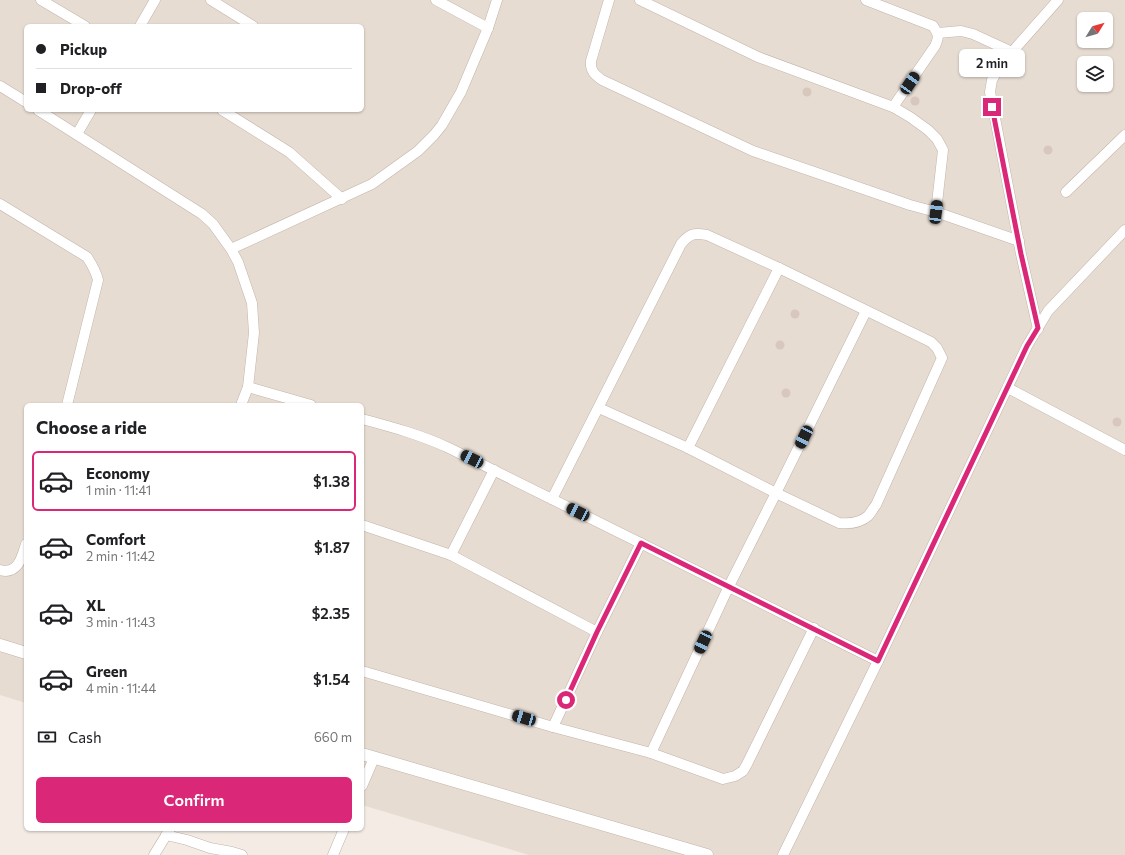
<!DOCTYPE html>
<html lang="en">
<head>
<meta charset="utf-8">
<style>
	:root { --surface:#fff; --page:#f2f2f2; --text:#202124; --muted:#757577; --line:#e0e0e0; --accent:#db2777 }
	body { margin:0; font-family:Commissioner,sans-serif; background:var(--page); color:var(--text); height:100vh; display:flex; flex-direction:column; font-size:15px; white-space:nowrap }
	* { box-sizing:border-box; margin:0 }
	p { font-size:13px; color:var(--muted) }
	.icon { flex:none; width:22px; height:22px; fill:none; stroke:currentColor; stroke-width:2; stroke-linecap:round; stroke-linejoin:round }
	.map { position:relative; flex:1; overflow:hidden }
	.panel { position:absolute; left:24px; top:403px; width:340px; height:428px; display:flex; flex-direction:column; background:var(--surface); border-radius:6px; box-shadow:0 1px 3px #0004 }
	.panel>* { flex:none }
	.banner { position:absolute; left:24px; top:24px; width:340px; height:88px; border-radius:6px; box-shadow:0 1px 3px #0004; display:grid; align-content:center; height:88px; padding:0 12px; background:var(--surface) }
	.needle { width:26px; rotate:53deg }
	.buttons { position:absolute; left:1077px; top:12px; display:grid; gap:8px }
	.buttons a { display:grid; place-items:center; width:36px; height:36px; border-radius:6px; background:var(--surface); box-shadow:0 1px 3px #0004; font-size:20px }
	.end { position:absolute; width:18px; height:18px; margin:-9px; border:5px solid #db2777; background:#fff; box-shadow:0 0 0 2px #fff }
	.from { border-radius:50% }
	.bubble { position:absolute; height:28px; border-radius:6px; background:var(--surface); box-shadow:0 1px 3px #0004; font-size:13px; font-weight:600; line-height:28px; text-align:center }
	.car { position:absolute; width:12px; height:24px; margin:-12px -6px; border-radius:5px; box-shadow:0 0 3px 1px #0007; background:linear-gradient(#222 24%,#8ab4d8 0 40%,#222 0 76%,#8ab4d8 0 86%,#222 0) }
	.banner b { display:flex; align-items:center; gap:14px; height:38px; font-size:15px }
	.banner b+b { border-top:1px solid var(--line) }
	.banner i { width:10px; height:10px; background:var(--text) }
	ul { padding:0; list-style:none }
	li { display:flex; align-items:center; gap:12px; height:60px; margin:0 8px 6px; padding:0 4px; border:2px solid transparent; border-radius:6px }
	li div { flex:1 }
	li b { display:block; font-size:15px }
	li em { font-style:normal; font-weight:600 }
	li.current { border-color:var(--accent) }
	li>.icon { width:36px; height:36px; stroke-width:1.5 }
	h2 { padding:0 12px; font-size:18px; line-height:48px }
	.pay { display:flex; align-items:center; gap:10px; height:44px; padding:0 12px; font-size:15px }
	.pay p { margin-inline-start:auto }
	.primary-button { display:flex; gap:8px; margin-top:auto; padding:8px 12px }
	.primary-button a { flex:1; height:46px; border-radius:6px; background:var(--accent); color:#fff; font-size:16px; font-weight:600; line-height:46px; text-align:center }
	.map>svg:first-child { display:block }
	.residential { fill:#e7dcd2; fill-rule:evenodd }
	.building { fill:#d8c7bc }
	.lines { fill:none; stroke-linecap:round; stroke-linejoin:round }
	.minor-casing { stroke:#c2b4a9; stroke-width:11 }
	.tertiary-casing { stroke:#c2b4a9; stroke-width:13 }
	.minor { stroke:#fff; stroke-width:10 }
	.tertiary { stroke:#fff; stroke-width:12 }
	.route { stroke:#db2777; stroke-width:5 }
</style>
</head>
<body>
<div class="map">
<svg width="1125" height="855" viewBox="0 0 1125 855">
	<rect width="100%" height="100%" fill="#f3ebe4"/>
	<!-- residential -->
	<path class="residential" d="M0,0H1125V855H529L362,805V405H26V703L0,695ZM1084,19H1106V41H1084ZM26,26H362V110H26ZM1084,63H1106V85H1084Z"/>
	<!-- building -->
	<g class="building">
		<circle cx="807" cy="92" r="4.5"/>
		<circle cx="915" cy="101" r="4.5"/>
		<circle cx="1048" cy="150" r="4.5"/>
		<circle cx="795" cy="314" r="4.5"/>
		<circle cx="780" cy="345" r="4.5"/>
		<circle cx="786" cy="393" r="4.5"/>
		<circle cx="1117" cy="422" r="4.5"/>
	</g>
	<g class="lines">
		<defs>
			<g id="minor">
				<path d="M41,0L85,26"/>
				<path d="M211,0L253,26"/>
				<path d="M436,0L488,28"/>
				<path d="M609,0L591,61C590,71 595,75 602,80L753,151L910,205L936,212L943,150L937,139L928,130L910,117L893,107L758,57L640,0"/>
				<path d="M866,0L933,26C939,35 939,37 935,46L893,107"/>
				<path d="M140,26L155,0"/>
				<path d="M938,33L961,31L973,34L1012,52"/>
				<path d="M0,86L26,102"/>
				<path d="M38,110L202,214L213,224L231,249L238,262L252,303L254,333L248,387L241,405"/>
				<path d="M222,110L289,152L342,199"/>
				<path d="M77,134L91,110"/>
				<path d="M1066,192L1125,135"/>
				<path d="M0,204L87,257C92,265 96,271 98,280L67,405"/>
				<path d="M936,212L1019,241"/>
				<path d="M231,249L372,184L418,151L434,135L442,125L461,92L488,28L497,0"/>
				<path d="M1038,329L1021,254L990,92L992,80L998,69L1012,52L1058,0"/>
				<path d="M248,387L311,405"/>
				<path d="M1008,388L1125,450"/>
				<path d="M362,419C392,427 421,435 449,448L878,661"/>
				<path d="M688,448L779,268"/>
				<path d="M552,499L681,244C690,233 694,233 707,235L779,268L931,342L937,348L942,358L876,505C873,508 871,513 868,516C860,523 849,524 839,523L776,493L688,448L599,408"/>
				<path d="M362,525L451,555L597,632"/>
				<path d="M451,555L494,470"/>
				<path d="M0,570C18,575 22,557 26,544"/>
				<path d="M362,671L553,727L651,753L723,779L735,776L743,771L747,764L814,628"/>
				<path d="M553,727L597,632L641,543"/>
				<path d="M651,753L729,586L776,493L866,311"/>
				<path d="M362,786L374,758"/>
				<path d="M166,835L187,840L210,848L232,852L242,855"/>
				<path d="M154,855L170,829"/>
				<path d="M333,855L344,829"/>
				<path d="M783,855L878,661L1027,346L1048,311L1125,230"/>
			</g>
			<g id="tertiary">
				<path d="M0,645L26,653"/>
				<path d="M362,754L707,855"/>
			</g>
		</defs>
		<!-- minor casing -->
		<use href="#minor" class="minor-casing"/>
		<!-- tertiary casing -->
		<use href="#tertiary" class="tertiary-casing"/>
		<!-- minor -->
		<use href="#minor" class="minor"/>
		<!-- tertiary -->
		<use href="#tertiary" class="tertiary"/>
	</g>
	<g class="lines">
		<!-- route -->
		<path class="route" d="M566,700L597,632L641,543L878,661L1027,346L1038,328L1021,254L992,107"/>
	</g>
</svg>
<div class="buttons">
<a><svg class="needle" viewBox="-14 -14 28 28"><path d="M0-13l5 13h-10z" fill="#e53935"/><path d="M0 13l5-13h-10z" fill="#757577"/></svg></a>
<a><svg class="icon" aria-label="layers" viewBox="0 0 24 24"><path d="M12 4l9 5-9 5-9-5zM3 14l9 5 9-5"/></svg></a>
</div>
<i class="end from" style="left:566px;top:700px"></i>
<i class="end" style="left:992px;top:107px"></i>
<div class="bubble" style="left:959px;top:49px;width:66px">2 min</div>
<i class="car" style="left:910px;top:83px;rotate:34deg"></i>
<i class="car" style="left:936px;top:212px;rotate:7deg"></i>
<i class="car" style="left:804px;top:437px;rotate:206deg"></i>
<i class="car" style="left:472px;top:459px;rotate:297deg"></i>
<i class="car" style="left:578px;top:512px;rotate:296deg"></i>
<i class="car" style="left:703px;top:642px;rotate:205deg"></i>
<i class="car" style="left:524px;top:718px;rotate:286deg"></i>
<div class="banner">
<b><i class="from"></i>Pickup</b>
<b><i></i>Drop-off</b>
</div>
<section class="panel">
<h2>Choose a ride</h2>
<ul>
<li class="current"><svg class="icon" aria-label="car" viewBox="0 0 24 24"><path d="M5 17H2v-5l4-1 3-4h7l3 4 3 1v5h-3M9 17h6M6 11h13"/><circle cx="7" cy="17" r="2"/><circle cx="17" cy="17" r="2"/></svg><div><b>Economy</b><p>1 min · 11:41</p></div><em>$1.38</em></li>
<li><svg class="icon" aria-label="car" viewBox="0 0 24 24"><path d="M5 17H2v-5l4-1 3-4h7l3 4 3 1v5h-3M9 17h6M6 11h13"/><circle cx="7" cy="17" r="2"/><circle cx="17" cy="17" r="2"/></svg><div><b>Comfort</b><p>2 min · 11:42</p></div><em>$1.87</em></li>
<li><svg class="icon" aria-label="car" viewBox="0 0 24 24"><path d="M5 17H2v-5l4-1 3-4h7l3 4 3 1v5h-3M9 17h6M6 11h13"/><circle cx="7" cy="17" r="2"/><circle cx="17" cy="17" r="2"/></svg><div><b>XL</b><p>3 min · 11:43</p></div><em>$2.35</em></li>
<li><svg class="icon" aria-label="car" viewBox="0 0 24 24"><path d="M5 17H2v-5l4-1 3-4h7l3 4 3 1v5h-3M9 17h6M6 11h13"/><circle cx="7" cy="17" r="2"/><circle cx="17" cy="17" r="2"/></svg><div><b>Green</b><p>4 min · 11:44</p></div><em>$1.54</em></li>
</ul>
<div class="pay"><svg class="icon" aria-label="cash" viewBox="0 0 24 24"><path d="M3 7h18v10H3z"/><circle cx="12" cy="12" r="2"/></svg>Cash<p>660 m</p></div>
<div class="primary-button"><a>Confirm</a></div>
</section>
</div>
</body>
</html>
